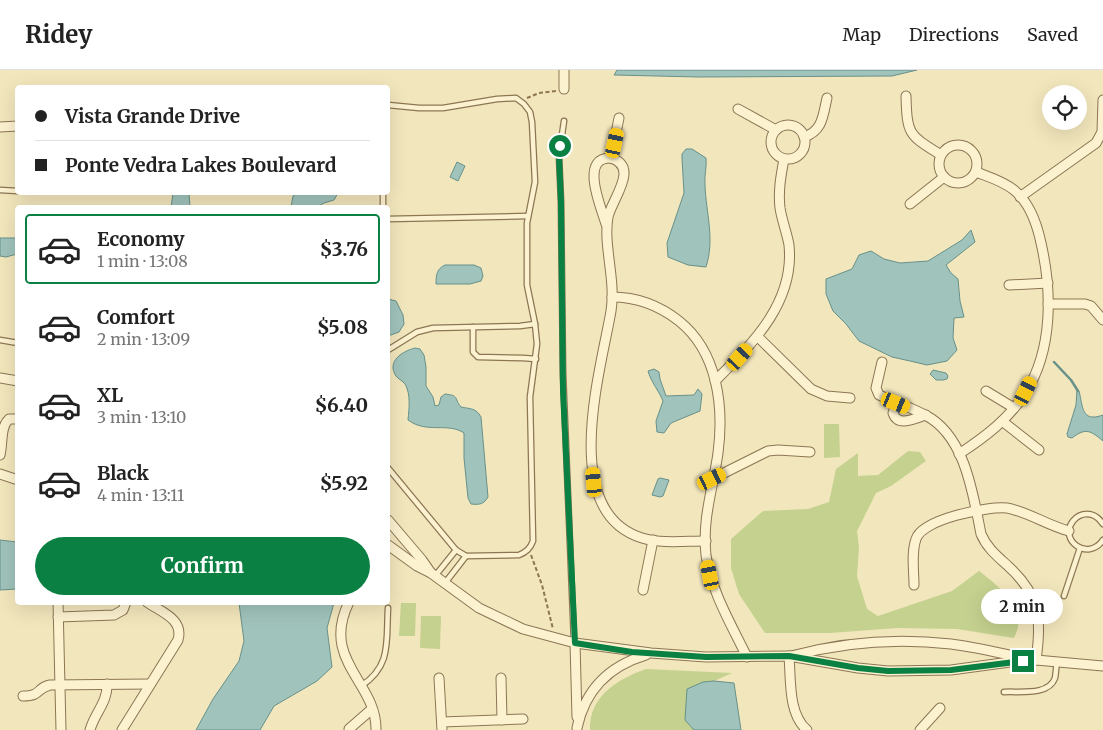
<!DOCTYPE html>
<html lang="en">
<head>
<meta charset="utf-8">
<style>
	:root { --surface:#fff; --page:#f6f6f6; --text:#222; --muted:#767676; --line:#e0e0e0; --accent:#0b8043 }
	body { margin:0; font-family:Merriweather,serif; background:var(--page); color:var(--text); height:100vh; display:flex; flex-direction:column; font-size:19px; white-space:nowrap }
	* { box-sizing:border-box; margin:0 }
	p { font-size:16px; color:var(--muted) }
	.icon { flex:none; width:28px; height:28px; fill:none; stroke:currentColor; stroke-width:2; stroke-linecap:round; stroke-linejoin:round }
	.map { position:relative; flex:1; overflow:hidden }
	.panel { position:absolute; left:15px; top:135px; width:375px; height:400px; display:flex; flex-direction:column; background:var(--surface); border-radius:5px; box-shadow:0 5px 20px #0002 }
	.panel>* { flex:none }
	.guide { position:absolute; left:15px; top:15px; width:375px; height:110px; border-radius:5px; box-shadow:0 5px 20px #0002; display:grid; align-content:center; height:110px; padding:0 20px; background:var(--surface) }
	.fabs { position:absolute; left:1042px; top:15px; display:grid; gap:10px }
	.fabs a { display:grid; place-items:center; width:45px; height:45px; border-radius:50%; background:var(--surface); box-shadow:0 5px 20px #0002; font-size:25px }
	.end { position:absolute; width:22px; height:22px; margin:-11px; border:6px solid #0b8043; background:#fff; box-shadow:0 0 0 2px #fff }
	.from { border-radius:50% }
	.bubble { position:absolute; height:35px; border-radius:18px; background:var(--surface); box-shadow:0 5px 20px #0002; font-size:16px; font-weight:700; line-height:35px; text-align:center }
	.car { position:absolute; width:15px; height:30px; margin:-15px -8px; border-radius:6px; box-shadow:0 0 4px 1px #0007; background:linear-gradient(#f5c518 24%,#345 0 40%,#f5c518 0 76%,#345 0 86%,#f5c518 0) }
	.guide b { display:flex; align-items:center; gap:18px; height:48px; font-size:19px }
	.guide b+b { border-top:1px solid var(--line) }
	.guide i { width:12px; height:12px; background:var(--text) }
	ul { padding:9px 0 0; list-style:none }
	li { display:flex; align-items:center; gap:15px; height:70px; margin:0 10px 8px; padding:0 10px; border:2px solid transparent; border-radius:5px }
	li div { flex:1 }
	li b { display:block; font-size:19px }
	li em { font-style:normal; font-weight:700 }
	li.selected { border-color:var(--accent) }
	li>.icon { width:45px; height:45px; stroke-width:1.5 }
	.primary-button { display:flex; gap:10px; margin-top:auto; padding:10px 20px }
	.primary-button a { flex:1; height:58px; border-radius:30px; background:var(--accent); color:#fff; font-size:20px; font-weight:700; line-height:58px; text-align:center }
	header { display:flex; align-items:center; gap:30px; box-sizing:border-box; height:70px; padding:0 25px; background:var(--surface); border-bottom:1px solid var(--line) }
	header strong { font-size:24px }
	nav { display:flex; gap:28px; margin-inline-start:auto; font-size:18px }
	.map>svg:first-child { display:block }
	.green { fill:#c4d18f }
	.water { fill:#a0c3bb; stroke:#67918a }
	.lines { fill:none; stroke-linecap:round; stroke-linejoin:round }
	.stream { stroke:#67918a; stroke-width:2.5 }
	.lane-casing { stroke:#8c7654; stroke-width:7 }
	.street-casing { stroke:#8c7654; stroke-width:11 }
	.path { stroke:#8c7654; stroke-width:2; stroke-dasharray:4 2.5; stroke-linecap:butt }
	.lane { stroke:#fcf2d0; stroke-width:4.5 }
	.street { stroke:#fcf2d0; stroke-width:9 }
	.route { stroke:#0b8043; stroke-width:6 }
</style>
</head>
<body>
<header>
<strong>Ridey</strong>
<nav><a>Map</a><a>Directions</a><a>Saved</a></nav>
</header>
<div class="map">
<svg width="1103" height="660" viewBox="0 0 1103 660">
	<rect width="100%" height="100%" fill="#f2e6bc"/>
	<!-- green -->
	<g class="green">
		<path d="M824,354H839L840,387L824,388Z"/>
		<path d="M908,381L920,382L926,391L891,416L876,423L857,461L859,477L857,506L867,539L878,546L952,521L979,501C995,513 1016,530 1018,552C1019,557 1016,563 1014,568L957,559L897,558L830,563H765L739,524L731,498V469L763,441L808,439L829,432L836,399L858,383V406L878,405Z"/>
		<path d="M401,533H416L415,566H399Z"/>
		<path d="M421,546H441L440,579L420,578Z"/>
		<path d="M646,599L732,603L714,611L703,612L685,650L694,660H590C589,626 618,609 646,599Z"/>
	</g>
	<!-- water -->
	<g class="water">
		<path d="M617,0H917L892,6L699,7L614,5Z"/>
		<path d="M686,79H692L706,88C707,97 704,106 705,115C706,143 715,169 706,197L688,195L668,187L667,173L684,123L682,89V84Z"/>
		<path d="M457,92L465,96L458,111L450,107Z"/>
		<path d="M173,123H189L190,137H171Z"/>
		<path d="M298,123V122L338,123L334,130L324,133L317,137H291L293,126Z"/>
		<path d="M971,160L975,172L946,195L951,203L958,209L960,231L964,247L954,248L953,268L957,280L947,291L927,295L910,291L892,287L859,271L846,254L833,241L826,224V209L852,199L859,185L871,181L884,189L900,193L928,191L962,170Z"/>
		<path d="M0,168H17V184L6,187L0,186Z"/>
		<path d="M445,195H474L481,198L483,206L481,211L470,214H436C436,204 437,199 445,195Z"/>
		<path d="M388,229L396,231L403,245L404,254L399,262L388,266Z"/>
		<path d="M415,278L420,279L424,285L426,297V316L433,327L435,336L439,335L441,327L445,324C460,326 453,327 461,337C471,339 476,338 481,347L488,427C484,434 480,435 471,434L468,428L464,388V363C448,352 427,364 408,350C409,339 411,324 405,314C403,311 398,309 396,306C386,291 403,281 415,278Z"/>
		<path d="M654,299L659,302L660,309L666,326L694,325L698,319L702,324L700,341L671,353L664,363L657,362L656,351L663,331C659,321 651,312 648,301Z"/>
		<path d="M933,300L946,303L948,306L947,309L943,310H936L930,304Z"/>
		<path d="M1077,320L1079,321C1083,336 1081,353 1103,345V371C1091,361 1086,357 1072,368L1068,367L1067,364L1076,335Z"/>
		<path d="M660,408L669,410L663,426L660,427L652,425L658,409Z"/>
		<path d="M0,470L17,472V519L0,520Z"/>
		<path d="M239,533H334L327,558L332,597L317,611L274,636L260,660H196L213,629L239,591L244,571Z"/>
		<path d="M714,611L734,613L741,660H694L685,650L687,619L703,612Z"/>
	</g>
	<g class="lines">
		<!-- stream -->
		<path class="stream" d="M1054,292L1071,310L1078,321"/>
		<defs>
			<g id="lane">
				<path d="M388,35L419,38H443L497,29L516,28L524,34L530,42L532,52L535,112L527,153V215L535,254L537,274L530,327L533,471C530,479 526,482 519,485L466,486L456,480L388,398"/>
				<path d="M564,51L559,86L561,132L563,303L574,572"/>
				<path d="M0,120L18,121"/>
				<path d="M383,122V138"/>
				<path d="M388,149L528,146"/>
				<path d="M473,257V282L478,287L523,288L536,289"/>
				<path d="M0,270L18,273"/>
				<path d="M388,280L417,262L433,258L520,256L535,254"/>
				<path d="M1103,454C1099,448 1094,444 1087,444C1082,444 1077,446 1073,451C1058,470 1088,492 1103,470"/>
				<path d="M435,506L456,480"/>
				<path d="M445,513L466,486"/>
				<path d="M1064,526L1080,478"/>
				<path d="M361,616C392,596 386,571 388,538"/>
				<path d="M1004,622C1019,621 1049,626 1055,608C1056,603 1056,597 1057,592"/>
			</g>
			<g id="street">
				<path d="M564,0V19"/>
				<path d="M906,26C907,65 909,65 941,85"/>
				<path d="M738,39L776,60"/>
				<circle cx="788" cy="72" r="17"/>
				<path d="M0,57L18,56"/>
				<path d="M804,67C823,61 823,45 827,28"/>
				<circle cx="958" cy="94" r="19"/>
				<path d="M611,88C640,97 612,129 608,147C603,176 616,209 611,241C601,300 558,442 642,468C662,474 685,471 706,471"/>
				<path d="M611,88L619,48"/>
				<path d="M1020,127L1096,73L1102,62L1103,30"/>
				<path d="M910,134L944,107"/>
				<path d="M606,154C601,137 579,87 611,88"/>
				<path d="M1009,215L1048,213"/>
				<path d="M612,227C637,227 660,236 679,251C718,282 724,337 718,383C713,419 702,448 706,485C711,521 731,554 747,587"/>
				<path d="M1048,234H1085L1091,236L1103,250"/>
				<path d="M758,267L811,319L827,326L850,328"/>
				<path d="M882,292L876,318L879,325C894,332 910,337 925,345C965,365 973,424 981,464C987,478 997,486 1008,496C1040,525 1042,549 1036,590"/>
				<path d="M0,308L18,311"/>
				<path d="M715,311C752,274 795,233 789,175C787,163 782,151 780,138C778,121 781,105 784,89"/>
				<path d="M986,321L1014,338"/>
				<path d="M896,333L893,343C898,358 915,348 926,345"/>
				<path d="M1002,351L1039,380"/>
				<path d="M959,384C985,367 1009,349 1026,322C1053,279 1052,221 1041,173C1037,154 1030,133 1014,120C1003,111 989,107 976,102"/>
				<path d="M0,385C3,374 0,357 9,349H18"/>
				<path d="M0,404L18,410"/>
				<path d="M712,409L768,381L778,380L810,382"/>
				<path d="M388,450L422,490L431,503"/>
				<path d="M388,475L417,496L431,503L479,538L523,559L575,573L651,583L706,587L789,586L858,598L888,601L951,600L1010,592L1036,590L1103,596"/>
				<path d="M914,515C914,501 911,483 916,469C922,449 988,436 1007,438C1026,441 1049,456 1069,461"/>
				<path d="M643,520L653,470"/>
				<path d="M58,532L61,660"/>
				<path d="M349,532C320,591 377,612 376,660"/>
				<path d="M58,547L114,545L123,540L126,532"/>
				<path d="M575,573L577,647"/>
				<path d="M789,586C791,610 788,644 807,660"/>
				<path d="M791,586C843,572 899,568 951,574C976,577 999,583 1023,588"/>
				<path d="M439,608L442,660"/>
				<path d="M501,608L502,650"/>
				<path d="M23,626C42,626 36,618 50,615L150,614"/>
				<path d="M442,652L523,649"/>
				<path d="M577,658C585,620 609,596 646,585"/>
				<path d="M349,659L372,639"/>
				<path d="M90,660C94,644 108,632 107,614"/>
				<path d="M122,660L178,570C184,549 161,542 147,532"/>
				<path d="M920,660L940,638"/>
			</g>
		</defs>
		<!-- lane casing -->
		<use href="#lane" class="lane-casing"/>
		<!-- street casing -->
		<use href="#street" class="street-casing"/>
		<!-- path -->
		<g class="path">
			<path d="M527,28L539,23L556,21"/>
			<path d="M531,485L542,515L553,559"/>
		</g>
		<!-- lane -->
		<use href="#lane" class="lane"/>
		<!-- street -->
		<use href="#street" class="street"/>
	</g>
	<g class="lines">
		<!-- route -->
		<path class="route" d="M560,76L559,86L561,132L563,320L575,573L632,582L706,587L789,586L858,598L888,601L951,600L1023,591"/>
	</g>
</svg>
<div class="fabs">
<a><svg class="icon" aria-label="locate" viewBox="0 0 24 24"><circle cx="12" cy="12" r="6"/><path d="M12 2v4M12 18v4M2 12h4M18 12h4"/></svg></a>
</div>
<i class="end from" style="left:560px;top:76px"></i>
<i class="end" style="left:1023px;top:591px"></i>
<div class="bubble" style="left:981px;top:519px;width:82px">2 min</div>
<i class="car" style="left:615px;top:73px;rotate:12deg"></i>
<i class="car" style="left:740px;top:287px;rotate:42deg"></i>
<i class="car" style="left:1026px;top:321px;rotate:26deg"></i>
<i class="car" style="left:896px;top:333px;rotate:112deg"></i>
<i class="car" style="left:712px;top:409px;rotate:64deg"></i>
<i class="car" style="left:594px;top:412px;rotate:355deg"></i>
<i class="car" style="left:710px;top:505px;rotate:349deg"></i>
<div class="guide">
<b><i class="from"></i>Vista Grande Drive</b>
<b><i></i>Ponte Vedra Lakes Boulevard</b>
</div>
<section class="panel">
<ul>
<li class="selected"><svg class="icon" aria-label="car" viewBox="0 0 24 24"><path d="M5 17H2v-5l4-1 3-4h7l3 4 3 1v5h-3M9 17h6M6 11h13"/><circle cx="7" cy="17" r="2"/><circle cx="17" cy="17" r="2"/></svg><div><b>Economy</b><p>1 min · 13:08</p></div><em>$3.76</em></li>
<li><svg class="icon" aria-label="car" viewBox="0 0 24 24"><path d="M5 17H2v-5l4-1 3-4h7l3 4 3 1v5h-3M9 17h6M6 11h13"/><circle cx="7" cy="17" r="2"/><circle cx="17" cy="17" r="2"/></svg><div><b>Comfort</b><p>2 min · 13:09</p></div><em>$5.08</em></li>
<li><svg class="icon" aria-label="car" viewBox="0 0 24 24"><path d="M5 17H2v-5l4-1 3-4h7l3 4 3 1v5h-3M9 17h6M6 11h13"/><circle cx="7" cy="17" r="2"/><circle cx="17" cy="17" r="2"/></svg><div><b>XL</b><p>3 min · 13:10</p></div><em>$6.40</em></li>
<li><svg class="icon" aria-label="car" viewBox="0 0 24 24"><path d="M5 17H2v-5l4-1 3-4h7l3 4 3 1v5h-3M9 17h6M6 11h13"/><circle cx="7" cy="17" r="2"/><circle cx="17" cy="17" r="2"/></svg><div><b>Black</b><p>4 min · 13:11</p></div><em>$5.92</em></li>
</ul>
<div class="primary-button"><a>Confirm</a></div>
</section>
</div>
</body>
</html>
